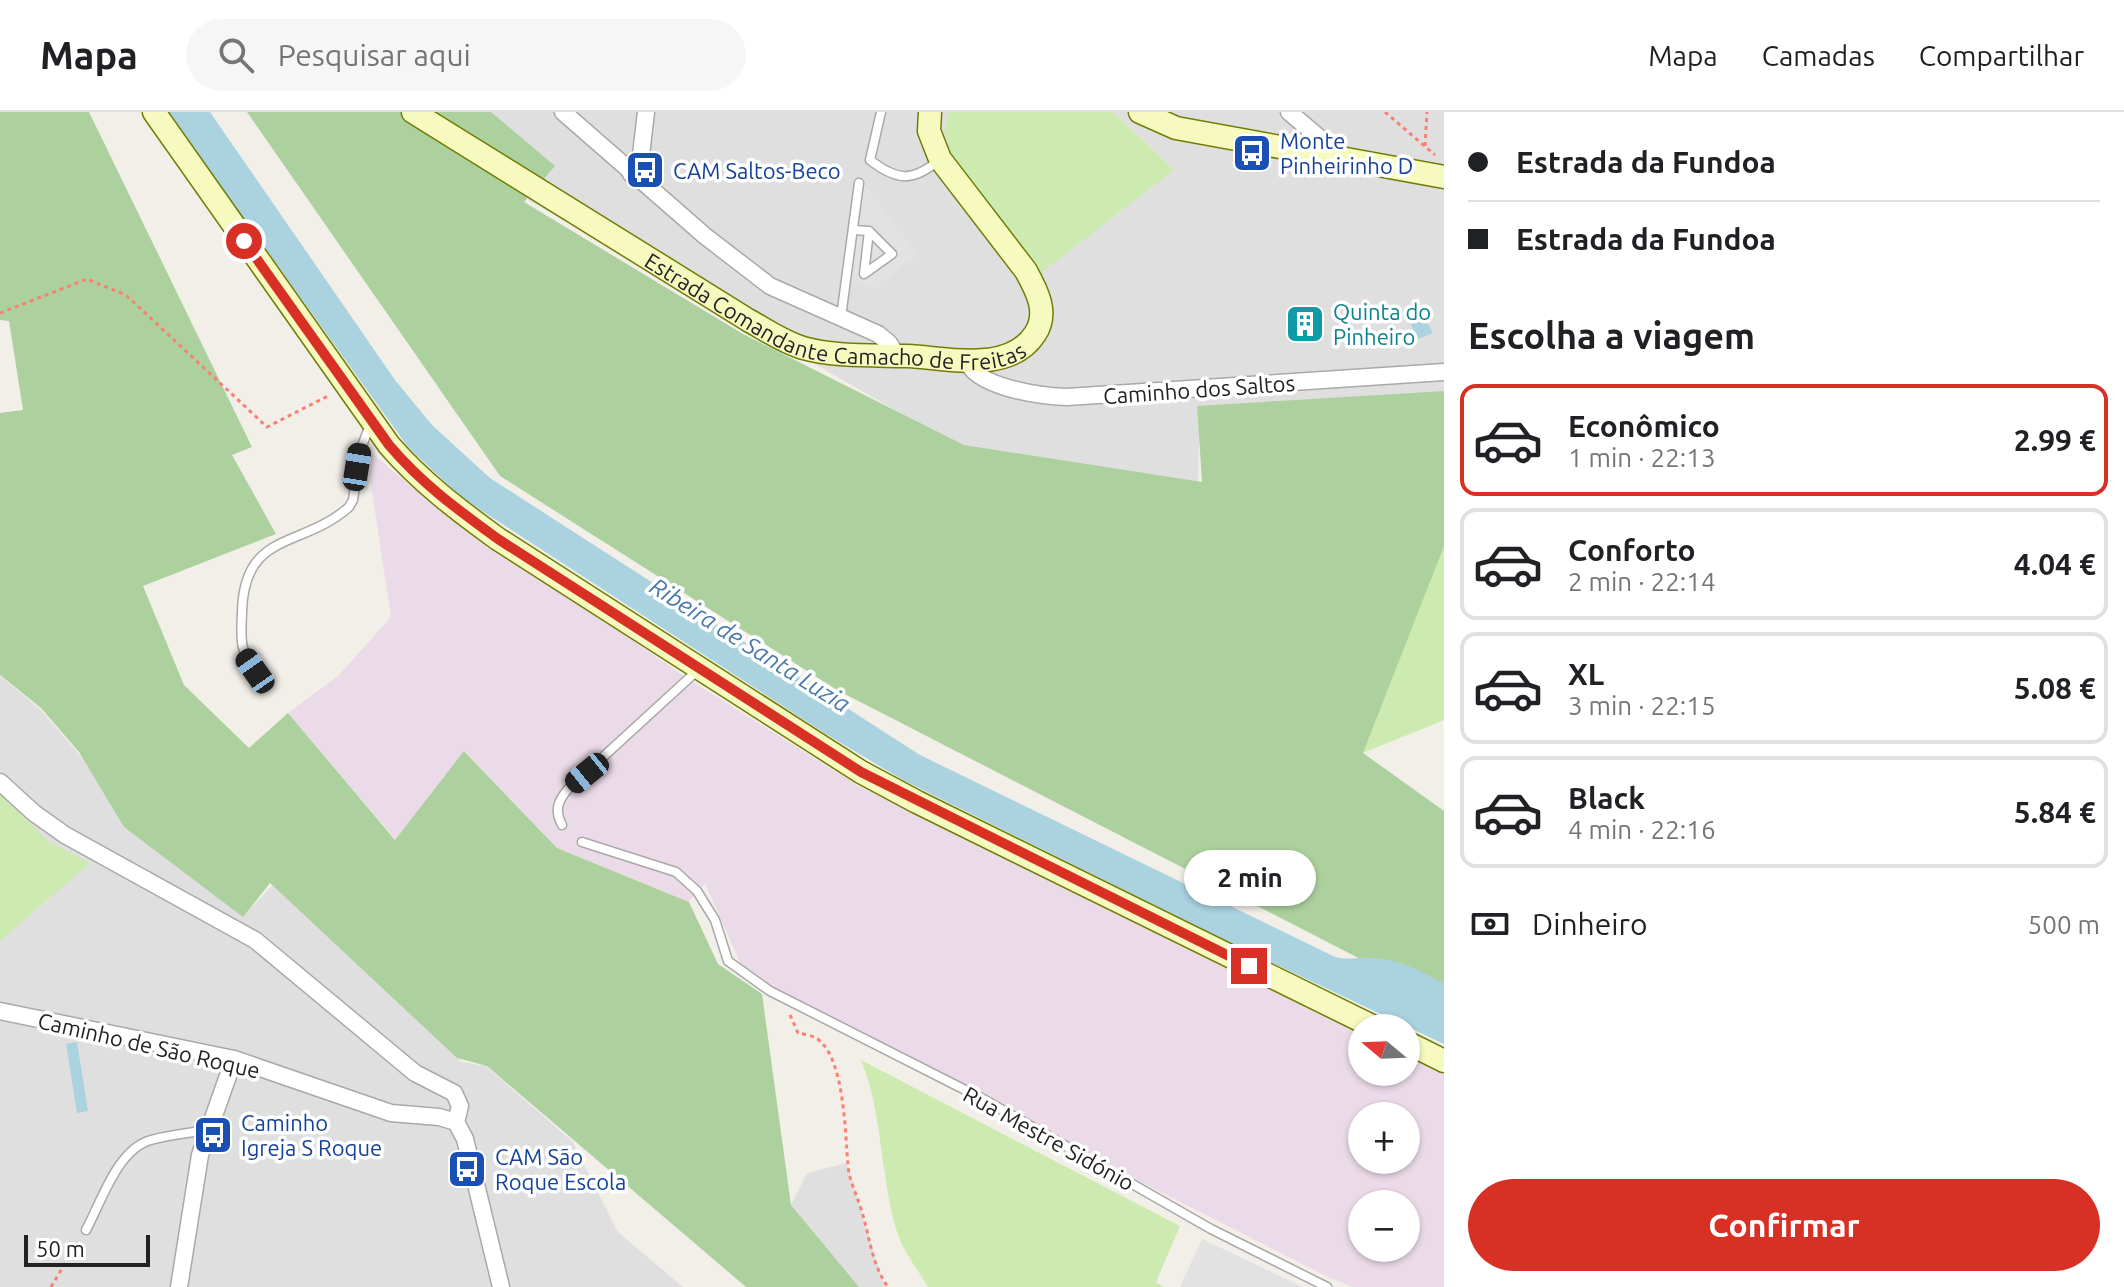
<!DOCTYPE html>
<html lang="pt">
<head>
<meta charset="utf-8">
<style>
	:root { --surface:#fff; --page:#f6f6f6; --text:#202124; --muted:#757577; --line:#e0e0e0; --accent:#d93025 }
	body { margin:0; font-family:Ubuntu,sans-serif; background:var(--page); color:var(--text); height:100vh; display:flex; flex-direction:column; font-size:30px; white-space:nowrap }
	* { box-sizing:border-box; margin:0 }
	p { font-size:26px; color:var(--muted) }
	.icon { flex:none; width:44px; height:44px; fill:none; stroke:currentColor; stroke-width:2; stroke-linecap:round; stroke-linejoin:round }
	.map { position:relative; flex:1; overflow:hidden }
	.drawer { display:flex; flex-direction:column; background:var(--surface); width:680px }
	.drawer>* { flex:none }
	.banner { display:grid; align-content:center; height:176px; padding:0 24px; background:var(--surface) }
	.needle { width:52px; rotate:289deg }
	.controls { position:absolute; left:1348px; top:902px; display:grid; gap:16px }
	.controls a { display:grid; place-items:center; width:72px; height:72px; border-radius:50%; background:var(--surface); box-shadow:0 2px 6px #0004; font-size:40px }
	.scale { position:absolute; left:24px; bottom:20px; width:126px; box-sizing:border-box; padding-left:8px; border:4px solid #222; border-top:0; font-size:22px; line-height:28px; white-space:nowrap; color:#222; -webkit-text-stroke:6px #fff; paint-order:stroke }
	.end { position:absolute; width:36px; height:36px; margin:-18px; border:10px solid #d93025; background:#fff; box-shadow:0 0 0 4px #fff }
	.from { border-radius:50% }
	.bubble { position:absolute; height:56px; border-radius:28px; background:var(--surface); box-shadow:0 2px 6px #0004; font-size:26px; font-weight:600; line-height:56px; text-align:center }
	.car { position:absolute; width:24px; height:48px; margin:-24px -12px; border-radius:10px; box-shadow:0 0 6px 2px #0007; background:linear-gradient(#222 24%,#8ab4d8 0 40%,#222 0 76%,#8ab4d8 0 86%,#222 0) }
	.banner b { display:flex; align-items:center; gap:28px; height:76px; font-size:30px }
	.banner b+b { border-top:2px solid var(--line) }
	.banner i { width:20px; height:20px; background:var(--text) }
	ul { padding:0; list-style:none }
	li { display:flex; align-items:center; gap:24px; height:112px; margin:0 16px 12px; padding:0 8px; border:4px solid var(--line); border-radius:16px }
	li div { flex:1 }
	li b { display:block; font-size:30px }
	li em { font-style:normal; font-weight:600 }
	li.selected { border-color:var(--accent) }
	li>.icon { width:72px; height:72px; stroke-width:1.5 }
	h2 { padding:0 24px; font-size:36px; line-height:96px }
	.pay { display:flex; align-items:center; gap:20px; height:88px; padding:0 24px; font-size:30px }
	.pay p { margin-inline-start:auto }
	.button { display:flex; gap:16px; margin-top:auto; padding:16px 24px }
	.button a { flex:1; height:92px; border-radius:48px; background:var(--accent); color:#fff; font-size:32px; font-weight:600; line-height:92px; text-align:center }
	header { display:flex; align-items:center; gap:48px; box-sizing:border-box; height:112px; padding:0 40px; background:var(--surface); border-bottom:2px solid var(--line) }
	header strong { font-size:38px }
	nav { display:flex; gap:44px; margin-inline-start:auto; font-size:28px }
	.search { width:560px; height:72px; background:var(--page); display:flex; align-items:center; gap:20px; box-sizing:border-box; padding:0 28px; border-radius:44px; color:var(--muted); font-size:30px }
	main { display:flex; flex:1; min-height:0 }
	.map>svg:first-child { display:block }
	.residential { fill:#e0dfdf }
	.industrial { fill:#ebdbe8; fill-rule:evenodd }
	.grass { fill:#cdebb0 }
	.forest { fill:#add19e }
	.parking { fill:#e2e2e2 }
	.water { fill:#aad3df }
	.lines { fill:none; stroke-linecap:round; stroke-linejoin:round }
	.lane-casing { stroke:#a9a9a9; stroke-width:11 }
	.street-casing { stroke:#a9a9a9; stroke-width:19 }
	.secondary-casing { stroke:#707d05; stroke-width:25 }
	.path { stroke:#fa8072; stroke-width:3; stroke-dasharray:4 4; stroke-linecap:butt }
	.lane { stroke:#fff; stroke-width:8 }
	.street { stroke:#fff; stroke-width:16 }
	.secondary { stroke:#f7fabf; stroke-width:22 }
	.route { stroke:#d93025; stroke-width:10 }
	.labels { text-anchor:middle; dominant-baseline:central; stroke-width:7; stroke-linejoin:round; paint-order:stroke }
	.transit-label { font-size:22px; fill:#164399; stroke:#fff; text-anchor:start }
	.street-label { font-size:22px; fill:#222; stroke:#fff }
	.culture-label { font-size:22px; fill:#0d838f; stroke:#fff; text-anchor:start }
	.water-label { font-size:24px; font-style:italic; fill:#4a7aab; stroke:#fff }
</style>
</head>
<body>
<header>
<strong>Mapa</strong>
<div class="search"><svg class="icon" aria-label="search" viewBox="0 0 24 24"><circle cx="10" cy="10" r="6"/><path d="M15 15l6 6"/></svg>Pesquisar aqui</div>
<nav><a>Mapa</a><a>Camadas</a><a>Compartilhar</a></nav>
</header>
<main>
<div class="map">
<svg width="1444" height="1175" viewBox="0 0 1444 1175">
	<rect width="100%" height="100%" fill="#f2efe9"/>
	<!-- residential -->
	<g class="residential">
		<path d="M486,0H1444V283L1200,295L1198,370L965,338L528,88L548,51Z"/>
		<path d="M0,564L40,597L83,647L127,715L246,801L274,772L462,950L486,954L573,1030L617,1119L683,1175H0Z"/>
		<path d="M847,1051L883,1170L887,1175H856L791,1093L807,1061Z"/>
	</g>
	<!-- industrial -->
	<path class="industrial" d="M372,341L420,382L690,568L857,673L1362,922V960H1406V944L1444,963V1175H1353L1326,1164L1121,1060L797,890L759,870L741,853L705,771L689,790L557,736L465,639L396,728L288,601L338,564L391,505L369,360ZM1362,1004H1406V1048H1362ZM1362,1092H1406V1136H1362Z"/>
	<!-- grass -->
	<g class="grass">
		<path d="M949,0H1113L1174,58L1042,160L952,45L944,17Z"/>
		<path d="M1444,427V608L1363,641Z"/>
		<path d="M0,681L49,730L90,751L0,829Z"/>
		<path d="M861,948L1180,1114L1156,1170L1164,1175H928C918,1158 903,1139 897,1120C880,1064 883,1002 861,948Z"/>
	</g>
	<!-- forest -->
	<g class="forest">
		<path d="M0,0H89L252,335L232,343L276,422L143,474L184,573L249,636L288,601L395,728L464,639L557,736L689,790L718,852L762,882L791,1093L859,1175H746L487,954L457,946L270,771L243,805L124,715L79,640L41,596L0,563V301L23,298L9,209L0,208Z"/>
		<path d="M247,0H491L555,54L524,90L743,222L964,333L1202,370L1197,294L1444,279V434L1363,641L1444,699V890L837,578L500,364Z"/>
	</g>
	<!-- parking -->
	<g class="parking">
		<path d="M863,71L918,143L872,178L869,173L850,172Z"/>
		<path d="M1202,1127L1303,1175H1180Z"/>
	</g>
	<!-- water -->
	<g class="water">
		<path d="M167,0H210L395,268L432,313L490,366L920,643L1333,844C1345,849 1358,845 1371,846C1398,847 1421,858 1444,872V932L1245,838L903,668L826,622L462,386L408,335Z"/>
		<path d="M1421,199L1433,221L1418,227L1406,203Z"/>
		<path d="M77,930L88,999L77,1001L66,932Z"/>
	</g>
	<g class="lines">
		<defs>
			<g id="lane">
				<path d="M881,0L870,48C897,69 913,70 939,48"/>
				<path d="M853,118L869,119L892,142L864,162L869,119"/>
				<path d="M841,205L859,71"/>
				<path d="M255,559C239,537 241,527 242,500C244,418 302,437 349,395L353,388L360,339L370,313"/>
				<path d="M562,713C554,698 558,689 568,677L699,557"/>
				<path d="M582,730L676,760L697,779L715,808L728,849L770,879L985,988L1211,1117L1327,1175"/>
				<path d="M86,1118C101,1091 117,1037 151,1028C169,1023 189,1021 207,1018"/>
			</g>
			<g id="street">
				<path d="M563,0L705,124L770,174L878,222L889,231L897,244"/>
				<path d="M1289,0L1329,34L1337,46"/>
				<path d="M631,62L641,43L646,0"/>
				<path d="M966,247C975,276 1041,284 1067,285L1444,260"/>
				<path d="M0,670L34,701L65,723L255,828L415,961L454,981L460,994L456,1010"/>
				<path d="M0,899L234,947L391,1001L439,1005L456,1010L465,1027L501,1175"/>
				<path d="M179,1175L200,1043L234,947"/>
			</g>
			<g id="secondary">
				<path d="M154,0L389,333C421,370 458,398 498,427L861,660L917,690L1376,916"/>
				<path id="s1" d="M413,0L748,208C766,218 783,230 803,236C836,245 874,243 908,244C948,246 1009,262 1035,222C1049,201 1037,179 1026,159L940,47L929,19L930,0"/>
				<path d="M1140,0L1176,16L1444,65"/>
				<path d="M1406,930L1444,949"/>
			</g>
		</defs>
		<!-- lane casing -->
		<use href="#lane" class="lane-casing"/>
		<!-- street casing -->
		<use href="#street" class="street-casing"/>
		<!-- secondary casing -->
		<use href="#secondary" class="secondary-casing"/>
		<!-- path -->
		<g class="path">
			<path d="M1385,0L1435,43"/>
			<path d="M1425,34L1427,0"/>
			<path d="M0,201L87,167L126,183L267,315L330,283"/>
			<path d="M790,903L798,921C803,922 811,923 816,926C845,944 845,1022 848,1053C849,1068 856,1081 860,1094C870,1122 870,1150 888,1175"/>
			<path d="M51,1175L79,1128"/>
		</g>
		<!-- lane -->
		<use href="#lane" class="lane"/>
		<!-- street -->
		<use href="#street" class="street"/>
		<!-- secondary -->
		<use href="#secondary" class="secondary"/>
	</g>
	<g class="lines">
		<!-- route -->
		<path class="route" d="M244,129L389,333C421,371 458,398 498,427L861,660L1249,854"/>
	</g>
	<!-- icons -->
	<defs>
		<symbol id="bus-square" viewBox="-11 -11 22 22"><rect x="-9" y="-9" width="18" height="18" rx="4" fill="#1a4fb4" stroke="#fff"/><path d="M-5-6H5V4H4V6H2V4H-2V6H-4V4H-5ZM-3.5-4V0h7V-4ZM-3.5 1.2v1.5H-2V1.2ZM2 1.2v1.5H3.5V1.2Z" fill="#fff"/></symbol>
		<symbol id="building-square" viewBox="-11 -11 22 22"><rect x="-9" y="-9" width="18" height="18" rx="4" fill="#0f9aa8" stroke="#fff"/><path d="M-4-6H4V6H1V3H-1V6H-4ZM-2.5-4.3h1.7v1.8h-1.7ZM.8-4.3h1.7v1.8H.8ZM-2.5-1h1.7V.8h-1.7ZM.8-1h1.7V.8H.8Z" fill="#fff"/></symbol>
	</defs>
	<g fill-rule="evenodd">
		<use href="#bus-square" x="1230" y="19" width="44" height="44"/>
		<use href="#bus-square" x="623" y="36" width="44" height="44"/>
		<use href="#building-square" x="1283" y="190" width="44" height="44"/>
		<use href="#bus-square" x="191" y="1001" width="44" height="44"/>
		<use href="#bus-square" x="445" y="1035" width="44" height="44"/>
	</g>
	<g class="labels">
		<!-- transit labels -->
		<g class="transit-label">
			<text x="1280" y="28">Monte<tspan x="1280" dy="25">Pinheirinho D</tspan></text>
			<text x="673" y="58">CAM Saltos-Beco</text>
			<text x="241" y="1010">Caminho<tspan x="241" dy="25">Igreja S Roque</tspan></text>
			<text x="495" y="1044">CAM São<tspan x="495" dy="25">Roque Escola</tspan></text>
		</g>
		<!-- street labels -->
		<g class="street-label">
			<text stroke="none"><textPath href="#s1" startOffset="478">Estrada Comandante Camacho de Freitas</textPath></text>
			<text transform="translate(1199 277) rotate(-4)">Caminho dos Saltos</text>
			<text transform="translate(149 933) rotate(13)">Caminho de São Roque</text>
			<text transform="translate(1049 1026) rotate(29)">Rua Mestre Sidónio</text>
		</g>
		<!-- culture labels -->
		<g class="culture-label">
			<text x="1333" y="199">Quinta do<tspan x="1333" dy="25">Pinheiro</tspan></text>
		</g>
		<!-- water labels -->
		<g class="water-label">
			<text transform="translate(750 533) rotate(32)">Ribeira de Santa Luzia</text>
		</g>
	</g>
</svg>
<div class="controls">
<a><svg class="needle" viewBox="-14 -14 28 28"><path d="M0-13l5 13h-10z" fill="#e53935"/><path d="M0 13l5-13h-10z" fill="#757577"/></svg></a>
<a>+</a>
<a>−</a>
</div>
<div class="scale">50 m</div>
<i class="end from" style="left:244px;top:129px"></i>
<i class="end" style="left:1249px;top:854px"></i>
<div class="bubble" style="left:1184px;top:738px;width:132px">2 min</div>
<i class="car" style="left:357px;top:355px;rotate:9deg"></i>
<i class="car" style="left:255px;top:559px;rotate:325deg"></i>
<i class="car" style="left:587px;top:661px;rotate:231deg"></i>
</div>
<section class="drawer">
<div class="banner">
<b><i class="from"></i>Estrada da Fundoa</b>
<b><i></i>Estrada da Fundoa</b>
</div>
<h2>Escolha a viagem</h2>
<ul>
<li class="selected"><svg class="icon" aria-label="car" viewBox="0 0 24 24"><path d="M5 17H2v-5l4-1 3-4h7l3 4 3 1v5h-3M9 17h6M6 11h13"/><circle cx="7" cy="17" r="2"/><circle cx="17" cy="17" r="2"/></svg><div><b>Econômico</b><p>1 min · 22:13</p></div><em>2.99 €</em></li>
<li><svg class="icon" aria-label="car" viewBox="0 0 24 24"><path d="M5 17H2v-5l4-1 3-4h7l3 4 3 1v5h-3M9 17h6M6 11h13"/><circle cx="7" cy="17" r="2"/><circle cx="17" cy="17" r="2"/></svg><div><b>Conforto</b><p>2 min · 22:14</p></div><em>4.04 €</em></li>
<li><svg class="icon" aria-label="car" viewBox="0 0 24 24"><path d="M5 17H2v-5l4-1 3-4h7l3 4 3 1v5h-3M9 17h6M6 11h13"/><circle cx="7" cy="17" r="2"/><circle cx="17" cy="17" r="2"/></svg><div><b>XL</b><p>3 min · 22:15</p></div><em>5.08 €</em></li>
<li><svg class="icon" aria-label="car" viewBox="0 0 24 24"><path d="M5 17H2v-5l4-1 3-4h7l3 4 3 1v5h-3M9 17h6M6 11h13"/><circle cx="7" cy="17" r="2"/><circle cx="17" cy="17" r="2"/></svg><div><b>Black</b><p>4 min · 22:16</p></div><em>5.84 €</em></li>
</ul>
<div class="pay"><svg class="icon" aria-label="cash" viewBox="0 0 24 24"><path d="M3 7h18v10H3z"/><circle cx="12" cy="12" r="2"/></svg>Dinheiro<p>500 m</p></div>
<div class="button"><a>Confirmar</a></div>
</section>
</main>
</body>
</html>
